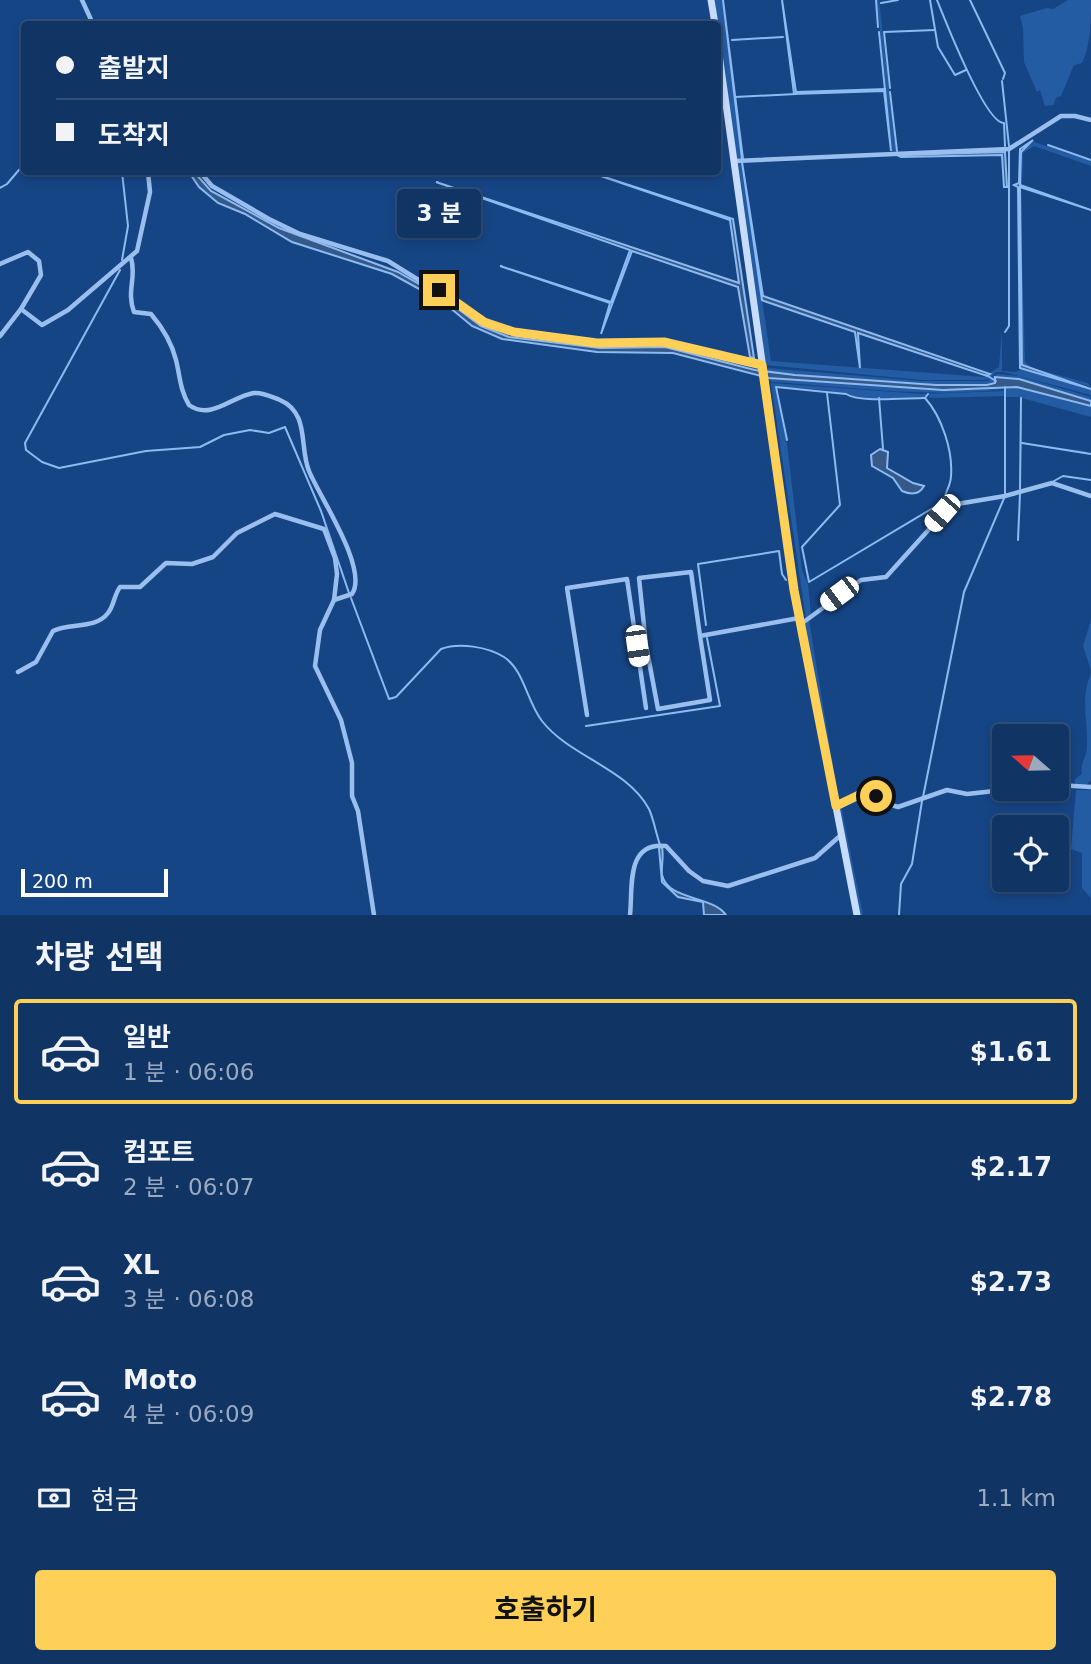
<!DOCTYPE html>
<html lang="ko">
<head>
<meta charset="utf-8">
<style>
	:root { --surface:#103464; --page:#193c6a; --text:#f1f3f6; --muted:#9caabf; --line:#304f78; --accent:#ffd057 }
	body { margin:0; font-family:"DejaVu Sans","Noto Sans KR",sans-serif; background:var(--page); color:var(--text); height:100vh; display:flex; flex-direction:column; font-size:26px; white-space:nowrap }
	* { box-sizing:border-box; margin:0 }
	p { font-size:23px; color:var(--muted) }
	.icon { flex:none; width:38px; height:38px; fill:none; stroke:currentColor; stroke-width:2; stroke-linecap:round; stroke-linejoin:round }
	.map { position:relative; height:915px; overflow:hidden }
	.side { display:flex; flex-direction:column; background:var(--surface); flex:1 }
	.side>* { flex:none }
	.top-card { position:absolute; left:21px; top:21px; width:700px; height:154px; border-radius:7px; box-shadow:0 4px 10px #0003,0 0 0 2px var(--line); display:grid; align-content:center; height:154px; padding:0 35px; background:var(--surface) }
	.needle { width:46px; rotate:290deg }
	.controls { position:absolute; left:992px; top:724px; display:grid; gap:14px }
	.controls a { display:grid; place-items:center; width:77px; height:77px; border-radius:7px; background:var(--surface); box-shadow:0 4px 10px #0003,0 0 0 2px var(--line); font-size:35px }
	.scale { position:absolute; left:21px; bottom:18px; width:147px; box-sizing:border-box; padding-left:7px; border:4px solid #fff; border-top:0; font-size:19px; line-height:24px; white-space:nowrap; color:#fff; -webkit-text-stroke:5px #164585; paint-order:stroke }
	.end { position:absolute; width:32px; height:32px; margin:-16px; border:9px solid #ffd057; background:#111; box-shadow:0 0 0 4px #111 }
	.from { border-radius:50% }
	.bubble { position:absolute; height:49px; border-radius:7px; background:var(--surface); box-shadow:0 4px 10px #0003,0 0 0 2px var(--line); font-size:23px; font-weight:700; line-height:49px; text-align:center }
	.car { position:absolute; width:21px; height:42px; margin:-21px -10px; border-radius:9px; box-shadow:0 0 5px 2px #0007; background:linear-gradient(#fff 24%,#345 0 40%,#fff 0 76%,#345 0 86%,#fff 0) }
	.top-card b { display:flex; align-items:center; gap:24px; height:66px; font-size:26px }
	.top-card b+b { border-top:2px solid var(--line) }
	.top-card i { width:18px; height:18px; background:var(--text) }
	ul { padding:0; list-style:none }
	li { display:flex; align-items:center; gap:21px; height:105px; margin:0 14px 10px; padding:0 21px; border:4px solid transparent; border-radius:7px }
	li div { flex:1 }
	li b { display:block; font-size:26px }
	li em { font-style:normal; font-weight:700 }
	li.on { border-color:var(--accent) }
	li>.icon { width:63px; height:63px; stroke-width:1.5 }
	h2 { padding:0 35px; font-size:32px; line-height:84px }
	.pay { display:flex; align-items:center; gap:18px; height:77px; padding:0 35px; font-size:26px }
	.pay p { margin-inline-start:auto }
	.cta { display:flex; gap:14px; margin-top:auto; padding:14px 35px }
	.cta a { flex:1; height:80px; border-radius:7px; background:var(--accent); color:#111; font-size:28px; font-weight:700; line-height:80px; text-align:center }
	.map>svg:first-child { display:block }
	.green { fill:#245ca3 }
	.water { fill:#355988; stroke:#8cbaf1; stroke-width:2 }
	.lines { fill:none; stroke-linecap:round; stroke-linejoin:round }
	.stream { stroke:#8cbaf1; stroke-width:2 }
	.minor { stroke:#9abfee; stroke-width:4.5 }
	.secondary { stroke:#c7dcfa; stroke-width:7 }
	.route { stroke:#ffd057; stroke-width:9 }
</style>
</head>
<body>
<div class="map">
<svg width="1091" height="915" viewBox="0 0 1091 915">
	<rect width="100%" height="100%" fill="#164585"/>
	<!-- green -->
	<g class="green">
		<path d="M715,0H723L742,159H736Z"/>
		<path d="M877,0H879L896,151H892Z"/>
		<path d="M1068,0H1091C1091,21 1091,44 1082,63L1074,65L1061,96L1056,98L1053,105L1045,106L1040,90L1037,92L1024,62L1023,28L1020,16L1047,8L1053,9Z"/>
		<path d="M1034,142L1091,161V166L1034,146L1023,153L1022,185H1020L1021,152Z"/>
		<path d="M738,162H742L771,361L984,377L999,367L1002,331V371L1016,372L1022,369L1091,389V395L1004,372H996L989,379L982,380H922L766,365Z"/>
		<path d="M1020,187L1025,362L1032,368L1088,383L1091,387L1022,365Z"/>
		<path d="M767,368L922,381H987L997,374L1018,376L1091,397V401L1020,379L996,377L995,383L987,385C914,387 840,380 768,371Z"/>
		<path d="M769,378L943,390L1003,389C926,399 847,386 771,382Z"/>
		<path d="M771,383L922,394L1004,391V396L930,398L928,394L924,397L866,399L826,390L775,387L787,444L802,570L808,584L811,613L806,619Z"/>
		<path d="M1006,387L1030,389L1091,406V417L1022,398V443L1085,451L1091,455L1022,444L1020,490L1021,402L1019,397H1006Z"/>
		<path d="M809,620L839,803L805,625Z"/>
		<path d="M1091,620V670L1083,646Z"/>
		<path d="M1091,673V780L1085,786L1075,785V779L1082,774C1080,762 1087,757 1087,746C1088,719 1080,699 1091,673Z"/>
		<path d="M1076,790H1091V898L1082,888V853L1071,849Z"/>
		<path d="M841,806L863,915H860L840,810Z"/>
	</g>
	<!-- water -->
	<g class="water">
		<path d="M723,0L743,159H742Z"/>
		<path d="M782,0L796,92L885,89L891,151L884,91L794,94Z"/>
		<path d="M1033,140L1021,152L1020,185L1091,210L1020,187L1022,365L1091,389L1020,368L1018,187L1014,185L1019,183L1020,149Z"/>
		<path d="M1005,152L1007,187H1004L1002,155L901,157L897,155Z"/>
		<path d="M742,162L763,296L990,374L987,376L858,333L860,368L855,332L764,301L762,300Z"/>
		<path d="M189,172H194L211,191L279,228L398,272L445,299L481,326L509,337L600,348L665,347L755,370L795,375L936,385H987L995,383V377L1019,379L1091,401V406L1017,387L943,390L769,378L673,353L597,352L502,339L472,326L443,302L392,274L292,242L245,214L218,203L199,187Z"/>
		<path d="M589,172L733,219L754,358L750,357L738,287L632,251L601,334L610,303L500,266L611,302L630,250L436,182L739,283L730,220Z"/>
		<path d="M880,449L888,452L887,468L913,483L924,486C919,495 911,495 902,491L893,478L872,466L871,455Z"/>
		<path d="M662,847C664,857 661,866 662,875C668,901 712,895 726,915H704L703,902L678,897L662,882L659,848Z"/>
	</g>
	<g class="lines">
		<!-- stream -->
		<g class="stream">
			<path d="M876,0L878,27"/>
			<path d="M930,0L938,47L955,75L966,70"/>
			<path d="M937,0C945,20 986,124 1004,123L1005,146"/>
			<path d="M970,0L1005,73L1003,79"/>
			<path d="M881,3L898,0"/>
			<path d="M879,32L885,90"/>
			<path d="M732,40L783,37"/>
			<path d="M1002,81L1009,146"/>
			<path d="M890,88L884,32L935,30"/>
			<path d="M890,92L897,151"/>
			<path d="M735,97L796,94"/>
			<path d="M1048,145L1091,160"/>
			<path d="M122,172L128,226L122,260"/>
			<path d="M0,188L7,184L24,164"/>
			<path d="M120,270L25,443L26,450L42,462L59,468L146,451L200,447L224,435L250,430L269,433L285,427L321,511L349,593"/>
			<path d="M1005,332L1009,326V151"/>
			<path d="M986,375L996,381"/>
			<path d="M827,393L840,505L802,547L809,582L943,502C945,493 951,485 951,476C953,451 942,417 925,398L928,394"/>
			<path d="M879,398L883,449"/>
			<path d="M787,440L776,387L846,394C860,403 905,398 925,398"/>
			<path d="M1022,443L1091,454"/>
			<path d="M1054,481L1063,476L1091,480"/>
			<path d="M1020,489L1021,398"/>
			<path d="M1018,540L1020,494"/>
			<path d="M351,598L389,699L396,697L441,649C459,642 488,647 504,657C524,670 527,702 542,721C570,757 627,768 649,809C654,820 656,834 660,845"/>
			<path d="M706,625L698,564L779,551L782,574L786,580"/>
			<path d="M586,726L720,706L707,638"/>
			<path d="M923,797L964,592L1005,496V387"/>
			<path d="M899,915L901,884L912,864L922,801"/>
		</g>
		<!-- minor -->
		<g class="minor">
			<path d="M82,0L93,24"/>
			<path d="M735,161L1009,149L1061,116H1075L1091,120"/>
			<path d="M200,172L212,186L269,219L300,234L388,261L491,325L525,334L597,343H671L762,365"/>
			<path d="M131,258C137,277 126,291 134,312L151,314C162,327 172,344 176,360C180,376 180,390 189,405C211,421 232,396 254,393C262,392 272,397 280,400C310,413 299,447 309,471C319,496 369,569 352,594L334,600"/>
			<path d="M0,264L28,252L39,261L41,275L21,309L0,336"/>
			<path d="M21,309L42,325L68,310L137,251L150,192L148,172"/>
			<path d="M801,624L861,580L886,577L951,505L1005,496L1052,483L1091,496"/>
			<path d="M700,636L691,572L639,578L646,645L658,709L710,700L700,636L799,618"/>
			<path d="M18,672L36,662L53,631C70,622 95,630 108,613C114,606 114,595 120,587H140L166,563L192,564L213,557L237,533L275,514L324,529L335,558L337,574L334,600L320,630L315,666L341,720L352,763V796L358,811L374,915"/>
			<path d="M587,715L567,588L627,579L646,708"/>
			<path d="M1057,785L1091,787"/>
			<path d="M837,806C873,788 864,798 898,807L947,790L967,794L1013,789"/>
			<path d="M630,915C633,889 625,841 666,846L689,871L703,881L728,886L815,858L841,835"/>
		</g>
		<!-- secondary -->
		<g class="secondary">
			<path d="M711,0L715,24"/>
			<path d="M718,47L794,590L857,915"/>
		</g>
	</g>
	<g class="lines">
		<!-- route -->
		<path class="route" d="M439,290L484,322L514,332L597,343L664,342L762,365L794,590L836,806L861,794L876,796"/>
	</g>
</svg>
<div class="controls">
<a><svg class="needle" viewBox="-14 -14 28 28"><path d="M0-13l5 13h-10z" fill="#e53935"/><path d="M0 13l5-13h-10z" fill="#9caabf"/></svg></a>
<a><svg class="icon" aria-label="locate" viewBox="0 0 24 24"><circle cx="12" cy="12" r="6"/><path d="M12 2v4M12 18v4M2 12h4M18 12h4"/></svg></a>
</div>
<div class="scale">200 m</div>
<i class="end from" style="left:876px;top:796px"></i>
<i class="end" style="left:439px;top:290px"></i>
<div class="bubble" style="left:397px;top:189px;width:84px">3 분</div>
<i class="car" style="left:942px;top:513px;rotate:221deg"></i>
<i class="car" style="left:839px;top:594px;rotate:233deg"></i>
<i class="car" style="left:637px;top:646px;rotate:172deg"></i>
<div class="top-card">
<b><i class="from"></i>출발지</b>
<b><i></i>도착지</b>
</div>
</div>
<section class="side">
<h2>차량 선택</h2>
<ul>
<li class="on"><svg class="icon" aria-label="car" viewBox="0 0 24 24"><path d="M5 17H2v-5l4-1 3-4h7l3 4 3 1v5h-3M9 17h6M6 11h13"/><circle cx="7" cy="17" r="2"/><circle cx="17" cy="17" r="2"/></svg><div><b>일반</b><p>1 분 · 06:06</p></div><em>$1.61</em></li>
<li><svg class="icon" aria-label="car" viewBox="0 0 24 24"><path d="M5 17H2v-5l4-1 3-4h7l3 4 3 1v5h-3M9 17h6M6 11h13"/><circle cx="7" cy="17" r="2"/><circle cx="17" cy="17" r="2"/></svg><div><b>컴포트</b><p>2 분 · 06:07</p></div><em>$2.17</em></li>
<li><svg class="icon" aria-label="car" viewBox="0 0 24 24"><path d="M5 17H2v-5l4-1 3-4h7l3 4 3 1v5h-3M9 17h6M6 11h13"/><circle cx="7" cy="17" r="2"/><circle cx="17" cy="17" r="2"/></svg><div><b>XL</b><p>3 분 · 06:08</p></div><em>$2.73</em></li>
<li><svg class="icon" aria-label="car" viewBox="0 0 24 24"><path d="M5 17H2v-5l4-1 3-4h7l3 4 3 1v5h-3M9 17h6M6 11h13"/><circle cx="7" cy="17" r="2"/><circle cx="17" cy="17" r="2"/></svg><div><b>Moto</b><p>4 분 · 06:09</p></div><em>$2.78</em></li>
</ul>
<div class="pay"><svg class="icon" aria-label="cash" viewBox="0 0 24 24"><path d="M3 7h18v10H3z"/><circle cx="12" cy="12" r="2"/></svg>현금<p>1.1 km</p></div>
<div class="cta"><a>호출하기</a></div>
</section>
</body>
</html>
